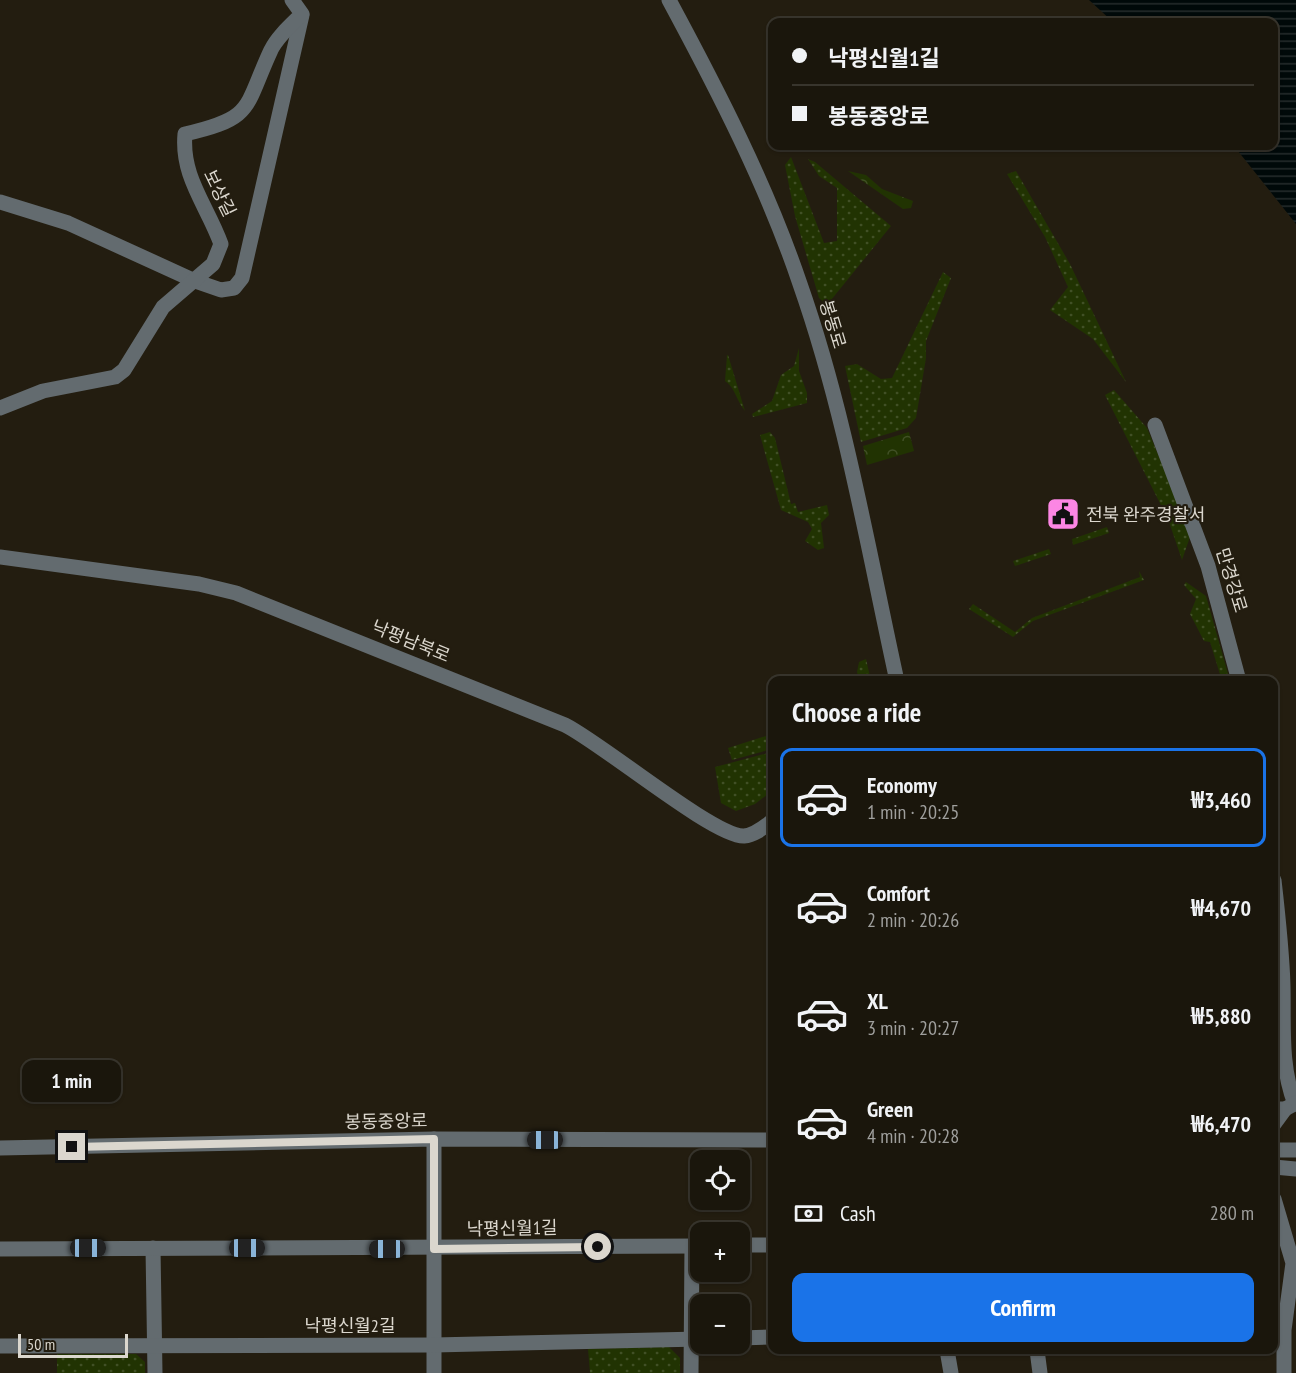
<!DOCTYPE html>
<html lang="en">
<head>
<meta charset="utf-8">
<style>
	:root { --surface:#1a160c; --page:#231f15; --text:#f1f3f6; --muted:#9f9f9d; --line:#38352d; --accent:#1a73e8 }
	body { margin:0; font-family:"PT Sans Narrow","Noto Sans KR",sans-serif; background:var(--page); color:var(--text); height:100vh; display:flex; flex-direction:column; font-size:22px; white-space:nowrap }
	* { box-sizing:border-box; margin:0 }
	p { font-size:20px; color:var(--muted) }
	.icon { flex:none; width:33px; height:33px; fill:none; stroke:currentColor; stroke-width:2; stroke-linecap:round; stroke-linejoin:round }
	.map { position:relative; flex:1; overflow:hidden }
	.side { position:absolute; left:768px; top:676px; width:510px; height:678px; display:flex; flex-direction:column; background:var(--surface); border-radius:12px; box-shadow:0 2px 4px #0004,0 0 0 2px var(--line) }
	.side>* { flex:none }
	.top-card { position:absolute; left:768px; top:18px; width:510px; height:132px; border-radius:12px; box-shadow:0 2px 4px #0004,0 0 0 2px var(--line); display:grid; align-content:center; height:132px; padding:0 24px; background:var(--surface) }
	.controls { position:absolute; left:690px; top:1150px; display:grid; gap:12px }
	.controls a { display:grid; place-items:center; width:60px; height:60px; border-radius:12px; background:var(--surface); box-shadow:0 2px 4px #0004,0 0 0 2px var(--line); font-size:30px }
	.scale { position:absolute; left:18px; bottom:15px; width:110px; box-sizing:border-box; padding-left:6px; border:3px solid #dbd7ce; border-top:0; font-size:16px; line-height:21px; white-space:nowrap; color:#dbd7ce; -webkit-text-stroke:4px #231d10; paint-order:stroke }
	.end { position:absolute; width:27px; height:27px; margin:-14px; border:8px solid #dbd7ce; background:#111; box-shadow:0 0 0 3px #111 }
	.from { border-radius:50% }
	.bubble { position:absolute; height:42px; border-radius:12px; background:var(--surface); box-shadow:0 2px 4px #0004,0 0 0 2px var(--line); font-size:20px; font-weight:800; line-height:42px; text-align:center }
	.car { position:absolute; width:18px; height:36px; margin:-18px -9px; border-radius:8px; box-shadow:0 0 4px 2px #0007; background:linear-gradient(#222 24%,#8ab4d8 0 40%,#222 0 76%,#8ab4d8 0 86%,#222 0) }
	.top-card b { display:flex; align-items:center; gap:21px; height:57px; font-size:22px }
	.top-card b+b { border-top:2px solid var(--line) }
	.top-card i { width:15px; height:15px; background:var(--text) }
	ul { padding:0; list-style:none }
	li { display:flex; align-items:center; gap:18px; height:99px; margin:0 12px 9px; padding:0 12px; border:3px solid transparent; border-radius:12px }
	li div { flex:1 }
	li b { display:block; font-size:22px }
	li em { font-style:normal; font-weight:800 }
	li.on { border-color:var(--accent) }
	li>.icon { width:54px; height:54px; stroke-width:1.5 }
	h2 { padding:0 24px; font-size:27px; line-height:72px }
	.pay { display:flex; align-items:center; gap:15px; height:66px; padding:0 24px; font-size:22px }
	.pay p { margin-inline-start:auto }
	.cta { display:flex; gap:12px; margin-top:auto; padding:12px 24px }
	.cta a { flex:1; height:69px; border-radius:12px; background:var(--accent); color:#fff; font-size:24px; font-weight:800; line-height:69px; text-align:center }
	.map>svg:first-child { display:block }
	.grass { fill:url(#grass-dots) }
	.forest { fill:url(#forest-crowns) }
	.water { fill:url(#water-rules) }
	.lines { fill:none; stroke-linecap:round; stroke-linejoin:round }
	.minor { stroke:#636b6f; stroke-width:15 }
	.route { stroke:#dbd7ce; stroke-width:8 }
	.labels { text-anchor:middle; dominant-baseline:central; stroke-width:4.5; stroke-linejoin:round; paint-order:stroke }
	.street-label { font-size:18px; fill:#dbd7ce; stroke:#231d10 }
	.poi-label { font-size:18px; fill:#dbd7ce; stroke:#231d10; text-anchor:start }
</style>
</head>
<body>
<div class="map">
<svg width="1296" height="1373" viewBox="0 0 1296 1373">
	<defs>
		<pattern id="grass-dots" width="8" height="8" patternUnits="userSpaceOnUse" patternTransform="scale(1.5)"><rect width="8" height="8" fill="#213302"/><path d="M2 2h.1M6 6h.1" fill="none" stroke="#415026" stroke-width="1.8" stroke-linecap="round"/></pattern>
		<pattern id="forest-crowns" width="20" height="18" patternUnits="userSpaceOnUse" patternTransform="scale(1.5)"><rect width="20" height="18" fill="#213302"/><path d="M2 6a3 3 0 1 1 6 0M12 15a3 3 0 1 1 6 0" fill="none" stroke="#415026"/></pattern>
		<pattern id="water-rules" width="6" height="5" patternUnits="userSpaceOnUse" patternTransform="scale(1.5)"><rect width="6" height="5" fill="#000909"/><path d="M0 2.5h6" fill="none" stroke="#252c2c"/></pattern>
	</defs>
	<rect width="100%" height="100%" fill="#231d10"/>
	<!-- grass -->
	<g class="grass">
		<path d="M791,157L824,243L837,241V188L819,176L808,159L815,162L891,226L827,305L819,298L795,216L785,165Z"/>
		<path d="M1016,171L1070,264L1126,382L1093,339L1050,310L1068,287L1045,237L1007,174Z"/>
		<path d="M943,272L951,278L926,341V358L916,418L907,428L861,442L845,366L857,364L881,379L892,378Z"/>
		<path d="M799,348V371L807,393V403L753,417L752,414L772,401L781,375L794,366Z"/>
		<path d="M727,355H728L745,411C737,402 735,387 725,381Z"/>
		<path d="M1114,390L1147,428L1191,534L1182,560L1168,519L1105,395Z"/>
		<path d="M770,432L775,438L791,504L795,503L798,512L827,505L829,515L821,523L824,548L818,550L805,541L812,529L808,522L781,510L760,435Z"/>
		<path d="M1107,527L1109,533L1073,545L1072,539Z"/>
		<path d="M1049,549L1051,554L1015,566L1013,561Z"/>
		<path d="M1139,571L1144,580L1033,621L1013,637L969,609L973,604L1015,632L1032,618L1140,577Z"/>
		<path d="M1186,582L1206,596L1230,681H1222L1210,642L1204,641L1190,614L1196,599L1184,585Z"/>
		<path d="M866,659L871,681H859L857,672L859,662Z"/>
		<path d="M772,734V749L732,760L728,748Z"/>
		<path d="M772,752V791L755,804L736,811L721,803L715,767Z"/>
		<path d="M1274,984L1280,1070L1274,1076Z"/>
		<path d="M669,1347L680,1358V1373H590L588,1349Z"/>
		<path d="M57,1354H136L145,1362V1373H57Z"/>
	</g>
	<!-- forest -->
	<g class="forest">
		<path d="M848,171L866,175L882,189L913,201L911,208L903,209Z"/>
		<path d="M909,432L914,451L867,465L863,446Z"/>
	</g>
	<!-- water -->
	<path class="water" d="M1089,0H1296V224L1234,146H1274V22H1113Z"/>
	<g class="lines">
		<!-- minor -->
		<g class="minor">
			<path d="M669,0C718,91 767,186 800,284C845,412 868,549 897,681"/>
			<path d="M0,202L68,223L195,281L221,290L234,288L242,278L302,15"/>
			<path d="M0,408L43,391L115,377L124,370L163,307L213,264L221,244C207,205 181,177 185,134C255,118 244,108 271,50C278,36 291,25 302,14L292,0"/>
			<path d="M1155,425L1208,566L1239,681"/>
			<path d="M0,557L199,584L236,593L565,725C603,744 714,837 744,836C755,835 764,827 772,821"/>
			<path d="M1274,880C1278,915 1282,950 1283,986C1284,1025 1280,1066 1295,1104"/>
			<path d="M1274,1109H1285L1296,1103"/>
			<path d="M1274,1124L1285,1109"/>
			<path d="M434,1139V1373"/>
			<path d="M0,1148L434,1139L772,1140"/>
			<path d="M1274,1150H1296"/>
			<path d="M1274,1167L1296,1169"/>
			<path d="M1274,1199L1293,1263L1284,1330V1373"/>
			<path d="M740,1245H772"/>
			<path d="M153,1248L155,1373"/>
			<path d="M0,1249L700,1246"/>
			<path d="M740,1338L772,1337"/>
			<path d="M0,1346L434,1345L700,1339"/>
			<path d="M947,1350L951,1373"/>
			<path d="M1037,1350L1040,1373"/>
			<path d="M691,1373L692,1246"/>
		</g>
	</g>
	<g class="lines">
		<!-- route -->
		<path class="route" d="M72,1147L434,1139V1249L598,1247"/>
	</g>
	<!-- icons -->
	<defs>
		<symbol id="civic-square" viewBox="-11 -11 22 22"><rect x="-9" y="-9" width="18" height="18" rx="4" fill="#fc86e4" stroke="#231d10"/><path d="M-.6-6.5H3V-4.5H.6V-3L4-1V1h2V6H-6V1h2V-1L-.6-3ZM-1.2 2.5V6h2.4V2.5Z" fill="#111"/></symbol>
	</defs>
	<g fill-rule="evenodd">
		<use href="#civic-square" x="1044" y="495" width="38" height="38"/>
	</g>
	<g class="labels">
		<!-- street labels -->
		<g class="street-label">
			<text transform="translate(220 193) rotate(64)">보상길</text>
			<text transform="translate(833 324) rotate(73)">봉동로</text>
			<text transform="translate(1232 580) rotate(73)">만경강로</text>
			<text transform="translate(411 641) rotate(22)">낙평남북로</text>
			<text transform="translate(386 1121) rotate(-1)">봉동중앙로</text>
			<text transform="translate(512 1228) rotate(-1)">낙평신월1길</text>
			<text x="350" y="1325">낙평신월2길</text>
		</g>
		<!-- poi labels -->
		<g class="poi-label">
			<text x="1086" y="514">전북 완주경찰서</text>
		</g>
	</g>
</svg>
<div class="controls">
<a><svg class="icon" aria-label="locate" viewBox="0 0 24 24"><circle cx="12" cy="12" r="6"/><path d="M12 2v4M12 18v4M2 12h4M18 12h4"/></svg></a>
<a>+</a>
<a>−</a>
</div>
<div class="scale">50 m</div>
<i class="end from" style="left:598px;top:1247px"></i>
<i class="end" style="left:72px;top:1147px"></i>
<div class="bubble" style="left:22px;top:1060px;width:99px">1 min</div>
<i class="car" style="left:545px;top:1140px;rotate:270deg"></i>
<i class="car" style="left:88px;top:1248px;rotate:90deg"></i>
<i class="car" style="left:247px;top:1248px;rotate:90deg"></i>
<i class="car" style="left:387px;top:1249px;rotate:270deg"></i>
<div class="top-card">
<b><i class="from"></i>낙평신월1길</b>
<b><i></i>봉동중앙로</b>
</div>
<section class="side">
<h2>Choose a ride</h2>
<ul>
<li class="on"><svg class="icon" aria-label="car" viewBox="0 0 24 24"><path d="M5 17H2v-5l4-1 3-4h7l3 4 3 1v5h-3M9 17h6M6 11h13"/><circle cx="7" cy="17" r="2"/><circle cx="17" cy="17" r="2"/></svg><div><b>Economy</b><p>1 min · 20:25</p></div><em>₩3,460</em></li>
<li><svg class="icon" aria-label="car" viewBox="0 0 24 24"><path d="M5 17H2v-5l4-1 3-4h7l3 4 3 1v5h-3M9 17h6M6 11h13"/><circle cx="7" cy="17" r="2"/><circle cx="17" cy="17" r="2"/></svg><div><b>Comfort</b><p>2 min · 20:26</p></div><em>₩4,670</em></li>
<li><svg class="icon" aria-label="car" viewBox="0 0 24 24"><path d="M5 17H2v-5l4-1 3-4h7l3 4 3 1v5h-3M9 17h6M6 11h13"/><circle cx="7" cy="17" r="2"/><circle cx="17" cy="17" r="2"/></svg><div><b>XL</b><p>3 min · 20:27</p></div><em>₩5,880</em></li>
<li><svg class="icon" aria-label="car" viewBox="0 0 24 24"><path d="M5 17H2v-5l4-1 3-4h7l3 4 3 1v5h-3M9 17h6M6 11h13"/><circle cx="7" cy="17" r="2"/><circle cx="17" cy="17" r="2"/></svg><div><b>Green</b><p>4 min · 20:28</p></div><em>₩6,470</em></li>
</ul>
<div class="pay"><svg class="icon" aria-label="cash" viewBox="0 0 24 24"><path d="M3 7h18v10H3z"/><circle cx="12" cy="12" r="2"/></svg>Cash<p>280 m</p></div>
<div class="cta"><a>Confirm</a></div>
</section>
</div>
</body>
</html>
